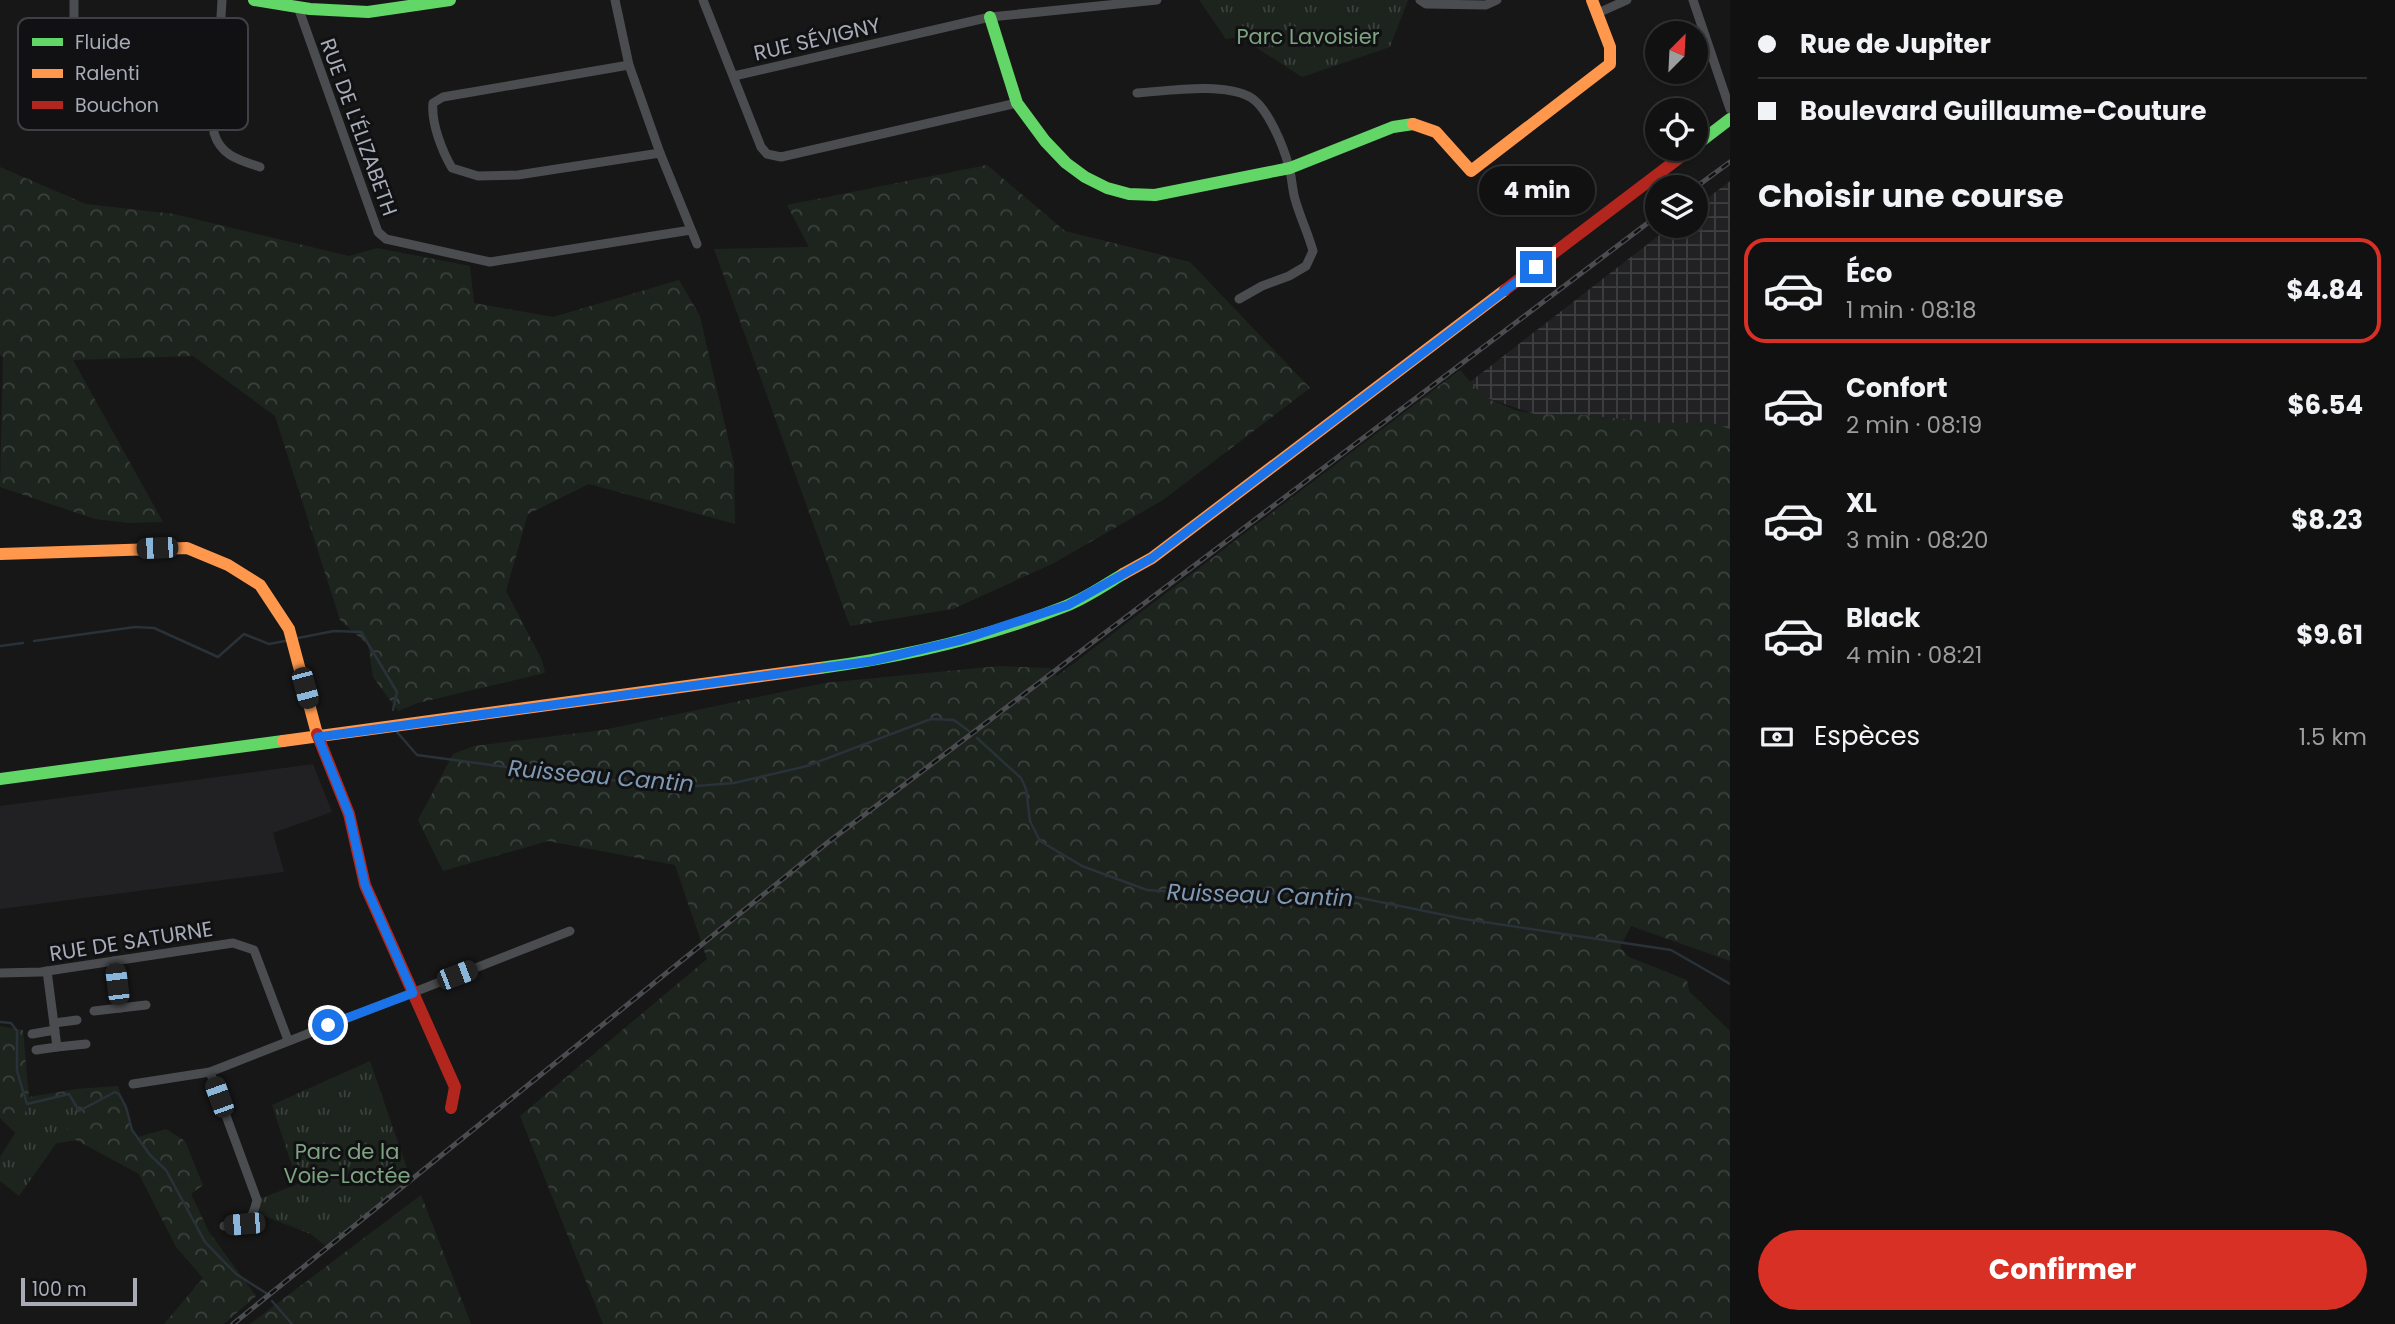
<!DOCTYPE html>
<html lang="fr">
<head>
<meta charset="utf-8">
<style>
	:root { --surface:#111; --page:#1a1a1a; --text:#f1f3f6; --muted:#9c9d9f; --line:#303131; --accent:#d93025 }
	body { margin:0; font-family:Poppins,sans-serif; background:var(--page); color:var(--text); height:100vh; display:flex; flex-direction:column; font-size:26px; white-space:nowrap }
	* { box-sizing:border-box; margin:0 }
	p { font-size:23px; color:var(--muted) }
	.icon { flex:none; width:38px; height:38px; fill:none; stroke:currentColor; stroke-width:2; stroke-linecap:round; stroke-linejoin:round }
	.map { position:relative; flex:1; overflow:hidden }
	.drawer { display:flex; flex-direction:column; background:var(--surface); width:665px }
	.drawer>* { flex:none }
	.hud { display:grid; align-content:center; height:154px; padding:0 28px; background:var(--surface) }
	.needle { width:46px; rotate:24deg }
	.fabs { position:absolute; left:1645px; top:21px; display:grid; gap:14px }
	.fabs a { display:grid; place-items:center; width:63px; height:63px; border-radius:50%; background:var(--surface); box-shadow:0 2px 5px #0004,0 0 0 2px var(--line); font-size:35px }
	.scale { position:absolute; left:21px; bottom:18px; width:116px; box-sizing:border-box; padding-left:7px; border:4px solid #a7acb8; border-top:0; font-size:19px; line-height:24px; white-space:nowrap; color:#a7acb8; -webkit-text-stroke:5px #111113; paint-order:stroke }
	.end { position:absolute; width:32px; height:32px; margin:-16px; border:9px solid #1a73e8; background:#fff; box-shadow:0 0 0 4px #fff }
	.from { border-radius:50% }
	.bubble { position:absolute; height:49px; border-radius:24px; background:var(--surface); box-shadow:0 2px 5px #0004,0 0 0 2px var(--line); font-size:23px; font-weight:700; line-height:49px; text-align:center }
	.car { position:absolute; width:21px; height:42px; margin:-21px -10px; border-radius:9px; box-shadow:0 0 5px 2px #0007; background:linear-gradient(#222 24%,#8ab4d8 0 40%,#222 0 76%,#8ab4d8 0 86%,#222 0) }
	.hud b { display:flex; align-items:center; gap:24px; height:66px; font-size:26px }
	.hud b+b { border-top:2px solid var(--line) }
	.hud i { width:18px; height:18px; background:var(--text) }
	ul { padding:0; list-style:none }
	li { display:flex; align-items:center; gap:21px; height:105px; margin:0 14px 10px; padding:0 14px; border:4px solid transparent; border-radius:21px }
	li div { flex:1 }
	li b { display:block; font-size:26px }
	li em { font-style:normal; font-weight:700 }
	li.on { border-color:var(--accent) }
	li>.icon { width:63px; height:63px; stroke-width:1.5 }
	h2 { padding:0 28px; font-size:32px; line-height:84px }
	.pay { display:flex; align-items:center; gap:18px; height:77px; padding:0 28px; font-size:26px }
	.pay p { margin-inline-start:auto }
	.action { display:flex; gap:14px; margin-top:auto; padding:14px 28px }
	.action a { flex:1; height:80px; border-radius:42px; background:var(--accent); color:#fff; font-size:28px; font-weight:700; line-height:80px; text-align:center }
	main { display:flex; flex:1; min-height:0 }
	.map>svg:first-child { display:block }
	.built { fill:#212123 }
	.industrial { fill:url(#industrial-grid) }
	.forest { fill:url(#forest-crowns) }
	.park { fill:url(#park-tufts) }
	.pitch { fill:#1d241e }
	.lines { fill:none; stroke-linecap:round; stroke-linejoin:round }
	.stream { stroke:#293139; stroke-width:2.5 }
	.street { stroke:#4b4c50; stroke-width:9 }
	.fast { stroke:#63d668; stroke-width:12 }
	.slow { stroke:#ff974d; stroke-width:12 }
	.jam { stroke:#b3261e; stroke-width:12 }
	.rail-casing { stroke:#4a4c4f; stroke-width:5 }
	.rail { stroke:#111113; stroke-width:2.5; stroke-dasharray:8; stroke-linecap:butt }
	.route { stroke:#1a73e8; stroke-width:9 }
	.labels { text-anchor:middle; dominant-baseline:central; stroke-width:6; stroke-linejoin:round; paint-order:stroke }
	.park-label { font-size:21px; fill:#7ea381; stroke:#111113 }
	.street-label { font-size:21px; fill:#a7acb8; stroke:#111113 }
	.water-label { font-size:23px; font-style:italic; fill:#7e99b3; stroke:#111113 }
	.key { fill:#111113; stroke:#3e4045; stroke-width:2 }
	.key-label { font-size:19px; fill:#a7acb8 }
</style>
</head>
<body>
<main>
<div class="map">
<svg width="1730" height="1324" viewBox="0 0 1730 1324">
	<defs>
		<pattern id="industrial-grid" width="8" height="8" patternUnits="userSpaceOnUse" patternTransform="scale(1.75)"><rect width="8" height="8" fill="#212123"/><path d="M0 4h8M4 0v8" fill="none" stroke="#3e3f41"/></pattern>
		<pattern id="forest-crowns" width="20" height="18" patternUnits="userSpaceOnUse" patternTransform="scale(1.75)"><rect width="20" height="18" fill="#1d241e"/><path d="M2 6a3 3 0 1 1 6 0M12 15a3 3 0 1 1 6 0" fill="none" stroke="#3b413d"/></pattern>
		<pattern id="park-tufts" width="24" height="20" patternUnits="userSpaceOnUse" patternTransform="scale(1.75)"><rect width="24" height="20" fill="#1d241e"/><path d="M3 7l-1-3M5 7V3M7 7l1-3M15 17l-1-3M17 17v-4M19 17l1-3" fill="none" stroke="#3b413d"/></pattern>
	</defs>
	<rect width="100%" height="100%" fill="#171717"/>
	<!-- built -->
	<path class="built" d="M313,764L332,812L273,833L284,872L0,909V806Z"/>
	<!-- industrial -->
	<path class="industrial" d="M1730,181V429L1537,415L1484,397L1470,382L1671,226H1696V207Z"/>
	<!-- forest -->
	<g class="forest">
		<path d="M987,165L1065,231L1190,262L1310,388L1163,500L1054,563L953,609L850,626L714,249L809,247L787,205Z"/>
		<path d="M0,167L86,204L174,214L349,256L377,248L470,266L474,303L553,317L679,280L700,316L734,464L735,524L589,484L528,514L506,591L542,660L545,673L418,703L398,711L373,677L368,645L340,620L275,416L193,356L73,360L163,522L129,523L95,519L0,487L3,357L0,355Z"/>
		<path d="M1460,370L1484,397L1515,410L1537,415L1574,414L1663,423L1710,422L1730,429V961L1631,926L1620,947L1629,957L1687,980L1689,991L1730,1031V1324H603L520,1116L707,959L675,865L548,841L443,871L418,820L453,754L474,746L603,730L824,683L999,666L1050,668L1057,676Z"/>
		<path d="M0,1026L23,1030L29,1097L76,1089L118,1086L135,1138L166,1129L185,1141L203,1185L191,1194L209,1232L256,1296L224,1324H164L203,1278L176,1247L139,1174L76,1140L31,1148L0,1118Z"/>
		<path d="M421,1195L471,1324H250L271,1308Z"/>
	</g>
	<!-- park -->
	<g class="park">
		<path d="M1199,0H1408L1390,47L1302,77L1240,37L1226,39Z"/>
		<path d="M370,1061L411,1180L328,1248L311,1234L254,1212L257,1200L298,1184L272,1105Z"/>
		<path d="M69,1094L79,1111L19,1196L0,1181V1157L24,1119L27,1104Z"/>
	</g>
	<!-- pitch -->
	<path class="pitch" d="M1320,0H1348L1333,38L1330,40L1308,30Z"/>
	<g class="lines">
		<!-- stream -->
		<g class="stream">
			<path d="M298,638L334,631L361,632L397,692L393,710"/>
			<path d="M34,641L135,627L154,628L218,657L244,634L269,644L285,641"/>
			<path d="M0,646L23,643"/>
			<path d="M397,732L417,755L603,780L653,781L697,786L734,783L807,766L931,719L954,720L969,731"/>
			<path d="M977,738L1021,778L1026,789L1030,821L1040,841L1082,866L1147,890L1202,894L1336,893L1464,919L1671,950L1730,984"/>
			<path d="M0,1022L11,1023L17,1031V1071L27,1104L69,1094L79,1111L115,1092L119,1094L126,1107L132,1130L150,1155L166,1170L205,1242L236,1274L266,1293"/>
			<path d="M272,1301L292,1324"/>
		</g>
		<!-- street -->
		<g class="street">
			<path d="M222,0L214,133C221,156 239,160 260,167"/>
			<path d="M615,0L629,65L660,153L697,244"/>
			<path d="M703,0L761,147L767,154L781,157L1017,103"/>
			<path d="M1420,0L1426,4L1486,5L1497,0"/>
			<path d="M1693,0L1730,109"/>
			<path d="M298,7L378,232L386,239L490,262L691,230"/>
			<path d="M1598,13L1627,0"/>
			<path d="M629,65L443,97L433,103C431,123 442,151 452,168L478,176L518,175L660,153"/>
			<path d="M734,76L990,17L1157,0"/>
			<path d="M1137,93C1168,91 1222,82 1250,97C1268,107 1284,148 1289,167C1292,177 1292,189 1295,199C1300,217 1308,233 1313,251L1306,266L1289,276L1262,286L1239,299"/>
			<path d="M45,105C62,107 80,107 91,92V84L74,40V0"/>
			<path d="M114,961L120,1008"/>
			<path d="M47,971L57,1047L86,1044"/>
			<path d="M0,973L41,972L233,943L254,950L288,1040"/>
			<path d="M94,1011L146,1005"/>
			<path d="M54,1023L77,1020"/>
			<path d="M32,1034L55,1030"/>
			<path d="M36,1050L57,1047"/>
			<path d="M210,1072L257,1200C252,1223 246,1224 224,1226"/>
			<path d="M133,1084L210,1072L570,931"/>
		</g>
		<!-- fast -->
		<g class="fast">
			<path d="M254,0L310,9L368,12L450,0"/>
			<path d="M990,17L1017,103L1045,141L1066,163L1085,177L1107,188L1129,194L1155,195L1290,168L1393,127L1413,124"/>
			<path d="M1696,145L1730,119"/>
			<path d="M820,668C903,657 988,637 1066,606C1086,598 1105,585 1123,574"/>
			<path d="M0,779L283,741"/>
		</g>
		<!-- slow -->
		<g class="slow">
			<path d="M1413,124L1436,132L1471,171L1610,64V47L1592,0"/>
			<path d="M0,554L187,548L228,565L260,585L289,629L317,734"/>
			<path d="M1123,574L1152,558L1505,290"/>
			<path d="M283,741L820,668"/>
		</g>
		<!-- jam -->
		<g class="jam">
			<path d="M1505,290L1691,149"/>
			<path d="M317,734L349,814L365,885L455,1087L451,1108"/>
		</g>
		<defs>
			<g id="rail">
				<path d="M1696,187L1730,162"/>
				<path d="M233,1324L827,843L1657,216"/>
			</g>
		</defs>
		<!-- rail casing -->
		<use href="#rail" class="rail-casing"/>
		<!-- rail -->
		<use href="#rail" class="rail"/>
	</g>
	<g class="lines">
		<!-- route -->
		<path class="route" d="M328,1025L413,993L365,885L349,814L318,737L872,661L961,640L1068,605L1152,558L1536,267"/>
	</g>
	<g class="labels">
		<!-- park labels -->
		<g class="park-label">
			<text x="1308" y="36">Parc Lavoisier</text>
			<text x="347" y="1151">Parc de la<tspan x="347" dy="24">Voie-Lactée</tspan></text>
		</g>
		<!-- street labels -->
		<g class="street-label">
			<text transform="translate(817 39) rotate(-13)">RUE SÉVIGNY</text>
			<text transform="translate(359 127) rotate(70)">RUE DE L'ÉLIZABETH</text>
			<text transform="translate(131 941) rotate(-9)">RUE DE SATURNE</text>
		</g>
		<!-- water labels -->
		<g class="water-label">
			<text transform="translate(601 776) rotate(5)">Ruisseau Cantin</text>
			<text transform="translate(1260 895) rotate(2)">Ruisseau Cantin</text>
		</g>
	</g>
	<!-- legend -->
	<rect x="18" y="18" width="230" height="112" rx="10" class="key"/>
	<rect x="32" y="38" width="31" height="8" fill="#63d668"/>
	<rect x="32" y="69" width="31" height="9" fill="#ff974d"/>
	<rect x="32" y="101" width="31" height="8" fill="#b3261e"/>
	<g class="key-label">
		<text x="75" y="49">Fluide</text>
		<text x="75" y="80">Ralenti</text>
		<text x="75" y="112">Bouchon</text>
	</g>
</svg>
<div class="fabs">
<a><svg class="needle" viewBox="-14 -14 28 28"><path d="M0-13l5 13h-10z" fill="#e53935"/><path d="M0 13l5-13h-10z" fill="#9c9d9f"/></svg></a>
<a><svg class="icon" aria-label="locate" viewBox="0 0 24 24"><circle cx="12" cy="12" r="6"/><path d="M12 2v4M12 18v4M2 12h4M18 12h4"/></svg></a>
<a><svg class="icon" aria-label="layers" viewBox="0 0 24 24"><path d="M12 4l9 5-9 5-9-5zM3 14l9 5 9-5"/></svg></a>
</div>
<div class="scale">100 m</div>
<i class="end from" style="left:328px;top:1025px"></i>
<i class="end" style="left:1536px;top:267px"></i>
<div class="bubble" style="left:1479px;top:166px;width:116px">4 min</div>
<i class="car" style="left:157px;top:548px;rotate:268deg"></i>
<i class="car" style="left:305px;top:688px;rotate:165deg"></i>
<i class="car" style="left:457px;top:975px;rotate:69deg"></i>
<i class="car" style="left:117px;top:984px;rotate:353deg"></i>
<i class="car" style="left:219px;top:1097px;rotate:340deg"></i>
<i class="car" style="left:244px;top:1224px;rotate:265deg"></i>
</div>
<section class="drawer">
<div class="hud">
<b><i class="from"></i>Rue de Jupiter</b>
<b><i></i>Boulevard Guillaume-Couture</b>
</div>
<h2>Choisir une course</h2>
<ul>
<li class="on"><svg class="icon" aria-label="car" viewBox="0 0 24 24"><path d="M5 17H2v-5l4-1 3-4h7l3 4 3 1v5h-3M9 17h6M6 11h13"/><circle cx="7" cy="17" r="2"/><circle cx="17" cy="17" r="2"/></svg><div><b>Éco</b><p>1 min · 08:18</p></div><em>$4.84</em></li>
<li><svg class="icon" aria-label="car" viewBox="0 0 24 24"><path d="M5 17H2v-5l4-1 3-4h7l3 4 3 1v5h-3M9 17h6M6 11h13"/><circle cx="7" cy="17" r="2"/><circle cx="17" cy="17" r="2"/></svg><div><b>Confort</b><p>2 min · 08:19</p></div><em>$6.54</em></li>
<li><svg class="icon" aria-label="car" viewBox="0 0 24 24"><path d="M5 17H2v-5l4-1 3-4h7l3 4 3 1v5h-3M9 17h6M6 11h13"/><circle cx="7" cy="17" r="2"/><circle cx="17" cy="17" r="2"/></svg><div><b>XL</b><p>3 min · 08:20</p></div><em>$8.23</em></li>
<li><svg class="icon" aria-label="car" viewBox="0 0 24 24"><path d="M5 17H2v-5l4-1 3-4h7l3 4 3 1v5h-3M9 17h6M6 11h13"/><circle cx="7" cy="17" r="2"/><circle cx="17" cy="17" r="2"/></svg><div><b>Black</b><p>4 min · 08:21</p></div><em>$9.61</em></li>
</ul>
<div class="pay"><svg class="icon" aria-label="cash" viewBox="0 0 24 24"><path d="M3 7h18v10H3z"/><circle cx="12" cy="12" r="2"/></svg>Espèces<p>1.5 km</p></div>
<div class="action"><a>Confirmer</a></div>
</section>
</main>
</body>
</html>
